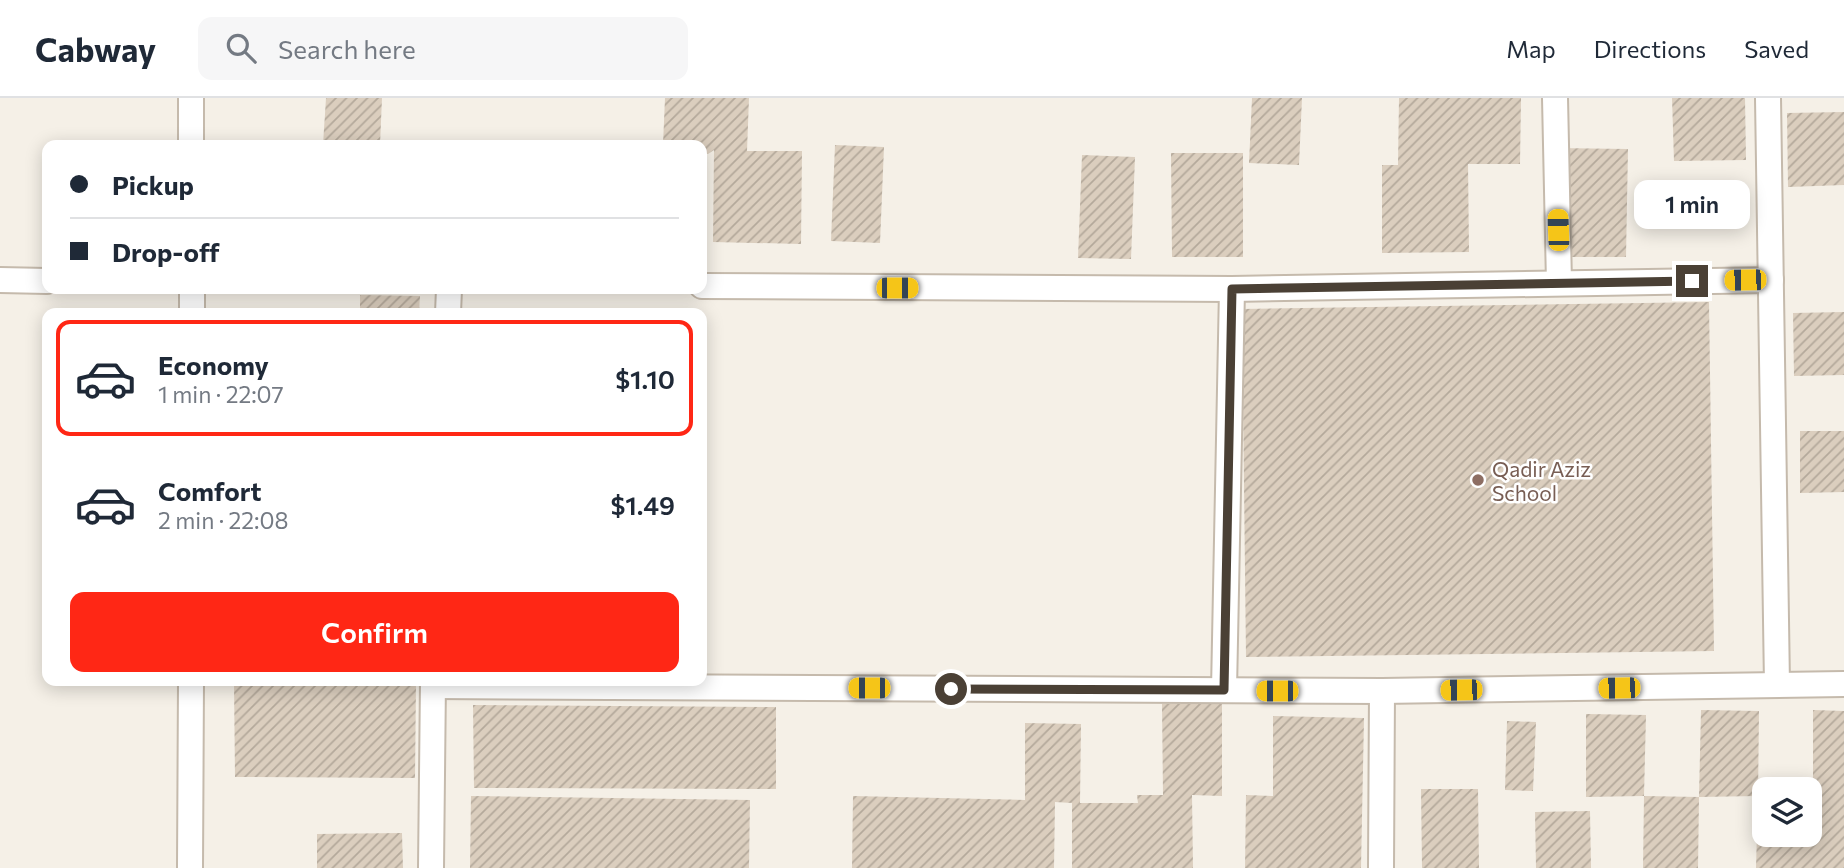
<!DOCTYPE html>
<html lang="en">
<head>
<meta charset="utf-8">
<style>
	:root { --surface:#fff; --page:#f6f6f7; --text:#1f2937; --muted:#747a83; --line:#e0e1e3; --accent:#ff2715 }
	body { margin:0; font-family:Commissioner,sans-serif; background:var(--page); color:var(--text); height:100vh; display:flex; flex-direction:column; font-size:26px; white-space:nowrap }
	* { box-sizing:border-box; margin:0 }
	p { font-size:23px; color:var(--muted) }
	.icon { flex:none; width:38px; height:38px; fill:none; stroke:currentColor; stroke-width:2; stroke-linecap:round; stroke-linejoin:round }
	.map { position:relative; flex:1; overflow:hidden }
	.details { position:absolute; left:42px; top:210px; width:665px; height:378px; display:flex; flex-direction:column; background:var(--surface); border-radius:14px; box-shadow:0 4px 18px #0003 }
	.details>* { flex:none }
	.top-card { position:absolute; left:42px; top:42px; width:665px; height:154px; border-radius:14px; box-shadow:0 4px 18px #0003; display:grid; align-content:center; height:154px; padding:0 28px; background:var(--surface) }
	.tools { position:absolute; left:1752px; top:679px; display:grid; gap:14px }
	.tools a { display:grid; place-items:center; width:70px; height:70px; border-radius:14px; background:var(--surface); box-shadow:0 4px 18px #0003; font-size:35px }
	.end { position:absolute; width:32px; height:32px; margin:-16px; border:9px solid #4a4035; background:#fff; box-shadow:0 0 0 4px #fff }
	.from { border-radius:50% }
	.bubble { position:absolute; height:49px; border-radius:14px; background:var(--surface); box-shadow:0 4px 18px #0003; font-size:23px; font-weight:600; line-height:49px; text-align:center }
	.car { position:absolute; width:21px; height:42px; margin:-21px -10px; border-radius:9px; box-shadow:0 0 5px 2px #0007; background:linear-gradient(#f5c518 24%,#345 0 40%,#f5c518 0 76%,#345 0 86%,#f5c518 0) }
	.top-card b { display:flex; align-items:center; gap:24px; height:66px; font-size:26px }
	.top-card b+b { border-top:2px solid var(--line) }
	.top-card i { width:18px; height:18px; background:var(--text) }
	ul { padding:12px 0 0; list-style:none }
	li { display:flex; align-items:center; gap:21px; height:116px; margin:0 14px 10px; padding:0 14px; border:4px solid transparent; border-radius:14px }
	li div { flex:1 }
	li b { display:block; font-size:26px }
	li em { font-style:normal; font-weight:600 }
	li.active { border-color:var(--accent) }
	li>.icon { width:63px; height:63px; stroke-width:1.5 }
	.button { display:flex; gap:14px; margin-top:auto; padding:14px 28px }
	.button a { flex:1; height:80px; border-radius:14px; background:var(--accent); color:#fff; font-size:28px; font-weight:600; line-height:80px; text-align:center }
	header { display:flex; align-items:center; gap:42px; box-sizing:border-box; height:98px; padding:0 35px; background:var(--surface); border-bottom:2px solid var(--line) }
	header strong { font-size:33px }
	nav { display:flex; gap:38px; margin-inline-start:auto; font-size:24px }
	.search { width:490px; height:63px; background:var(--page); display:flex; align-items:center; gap:18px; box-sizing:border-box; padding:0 24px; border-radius:14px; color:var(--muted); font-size:26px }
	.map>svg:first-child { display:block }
	.building { fill:url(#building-hatch) }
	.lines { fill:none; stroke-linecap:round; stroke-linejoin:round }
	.minor-casing { stroke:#c5baac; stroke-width:28 }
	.minor { stroke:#fff; stroke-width:24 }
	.route { stroke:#4a4035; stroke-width:9 }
	.education-dot { fill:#8d6e63; stroke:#fff; stroke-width:2.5 }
	.labels { text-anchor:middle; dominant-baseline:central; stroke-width:5; stroke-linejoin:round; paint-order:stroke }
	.education-label { font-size:21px; fill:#785e54; stroke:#fff; text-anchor:start }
</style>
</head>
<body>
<header>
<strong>Cabway</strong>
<div class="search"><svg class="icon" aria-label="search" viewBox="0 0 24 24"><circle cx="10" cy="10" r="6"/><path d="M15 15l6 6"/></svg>Search here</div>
<nav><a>Map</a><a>Directions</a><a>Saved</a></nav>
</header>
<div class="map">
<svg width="1844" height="770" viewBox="0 0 1844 770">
	<defs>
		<pattern id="building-hatch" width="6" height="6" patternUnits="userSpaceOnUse" patternTransform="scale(1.75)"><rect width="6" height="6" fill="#dbcebe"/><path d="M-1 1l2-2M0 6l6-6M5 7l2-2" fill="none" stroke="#b4a99b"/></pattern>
	</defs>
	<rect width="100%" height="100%" fill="#f5f0e7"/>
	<!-- building -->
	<g class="building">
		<path d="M326,0H382L380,47H323Z"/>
		<path d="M665,0H749L747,53H802L801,146L713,144L714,52L708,56H702V47H663Z"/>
		<path d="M1252,0H1302L1299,67L1249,65Z"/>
		<path d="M1399,0H1521L1520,66H1468L1469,154L1382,155V67H1398Z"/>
		<path d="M1672,0H1745L1746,62L1674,63Z"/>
		<path d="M1844,14V87L1788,89L1787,15Z"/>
		<path d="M580,42H619V47H504L503,43Z"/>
		<path d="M835,47L884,49L880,145L831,143Z"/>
		<path d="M1556,50L1628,51L1626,159H1555Z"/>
		<path d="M1171,55H1243V159H1172Z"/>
		<path d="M1082,57L1135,59L1131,161L1078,160Z"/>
		<path d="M360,197L420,198L419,215H360Z"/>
		<path d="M1709,204L1714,553L1246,559L1242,211Z"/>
		<path d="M1844,214V277L1794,278L1793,215Z"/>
		<path d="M1800,333H1844V394L1800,395Z"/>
		<path d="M234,583H416L415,680L235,679Z"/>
		<path d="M1162,606H1222V698L1192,697L1193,770H1072V705L1055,704L1054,770H852L853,698L1025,702V625L1081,626L1080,705H1138L1137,697H1163Z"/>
		<path d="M473,607L776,609V691L474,690Z"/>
		<path d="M1701,612L1759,613L1758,698L1699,699L1698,770H1643L1644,698L1699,699Z"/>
		<path d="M1813,612L1844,613V770H1756L1758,698H1764V737H1810V697H1813Z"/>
		<path d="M1586,616L1646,617L1644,698L1586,699Z"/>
		<path d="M1273,618L1364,620L1361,770H1245L1246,697L1273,698Z"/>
		<path d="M1507,623L1536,624L1533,693L1505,692Z"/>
		<path d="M1421,691H1478L1479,770H1422Z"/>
		<path d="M471,698L750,702L749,770H470Z"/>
		<path d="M1590,713L1591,770H1536L1535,714Z"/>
		<path d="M402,735L403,770H317V736Z"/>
	</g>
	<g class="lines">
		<defs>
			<g id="minor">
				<path d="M191,0V47"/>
				<path d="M1555,0L1559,185"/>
				<path d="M1768,0L1777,587"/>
				<path d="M0,182L47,183"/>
				<path d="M702,188L1232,191L1771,182"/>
				<path d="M192,215V191"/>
				<path d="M448,215L449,191"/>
				<path d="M433,588L1382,593L1844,586"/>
				<path d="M1224,592L1232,191"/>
				<path d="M190,770L191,583"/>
				<path d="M431,770L433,583"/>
				<path d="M1381,770L1382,593"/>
			</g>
		</defs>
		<!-- minor casing -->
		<use href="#minor" class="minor-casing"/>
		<!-- minor -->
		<use href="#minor" class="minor"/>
	</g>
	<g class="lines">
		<!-- route -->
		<path class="route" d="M951,591L1224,592L1232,191L1692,183"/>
	</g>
	<!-- markers -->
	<circle class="education-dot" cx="1478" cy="382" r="7"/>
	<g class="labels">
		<!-- education labels -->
		<g class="education-label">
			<text x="1492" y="370">Qadir Aziz<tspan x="1492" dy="24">School</tspan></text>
		</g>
	</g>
</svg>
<div class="tools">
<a><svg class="icon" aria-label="layers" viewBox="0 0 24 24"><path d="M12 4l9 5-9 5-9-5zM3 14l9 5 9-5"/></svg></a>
</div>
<i class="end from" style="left:951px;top:591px"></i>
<i class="end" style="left:1692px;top:183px"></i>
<div class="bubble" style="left:1634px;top:82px;width:116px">1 min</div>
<i class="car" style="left:1558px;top:132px;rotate:358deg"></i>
<i class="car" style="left:1745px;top:182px;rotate:269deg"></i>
<i class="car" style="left:897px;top:190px;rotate:90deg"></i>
<i class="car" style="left:869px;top:590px;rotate:270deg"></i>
<i class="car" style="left:1619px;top:590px;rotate:269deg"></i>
<i class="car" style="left:1461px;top:592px;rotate:269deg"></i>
<i class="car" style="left:1277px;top:593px;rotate:270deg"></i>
<div class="top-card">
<b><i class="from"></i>Pickup</b>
<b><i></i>Drop-off</b>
</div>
<section class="details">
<ul>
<li class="active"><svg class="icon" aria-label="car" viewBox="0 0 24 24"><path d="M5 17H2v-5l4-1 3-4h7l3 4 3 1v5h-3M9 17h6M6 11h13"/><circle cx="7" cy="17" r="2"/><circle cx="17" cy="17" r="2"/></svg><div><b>Economy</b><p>1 min · 22:07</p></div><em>$1.10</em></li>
<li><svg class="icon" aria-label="car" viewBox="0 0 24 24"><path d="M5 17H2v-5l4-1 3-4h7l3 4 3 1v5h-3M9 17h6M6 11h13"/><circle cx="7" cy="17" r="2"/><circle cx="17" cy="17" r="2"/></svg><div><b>Comfort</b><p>2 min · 22:08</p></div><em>$1.49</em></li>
</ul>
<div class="button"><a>Confirm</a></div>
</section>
</div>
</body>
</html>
